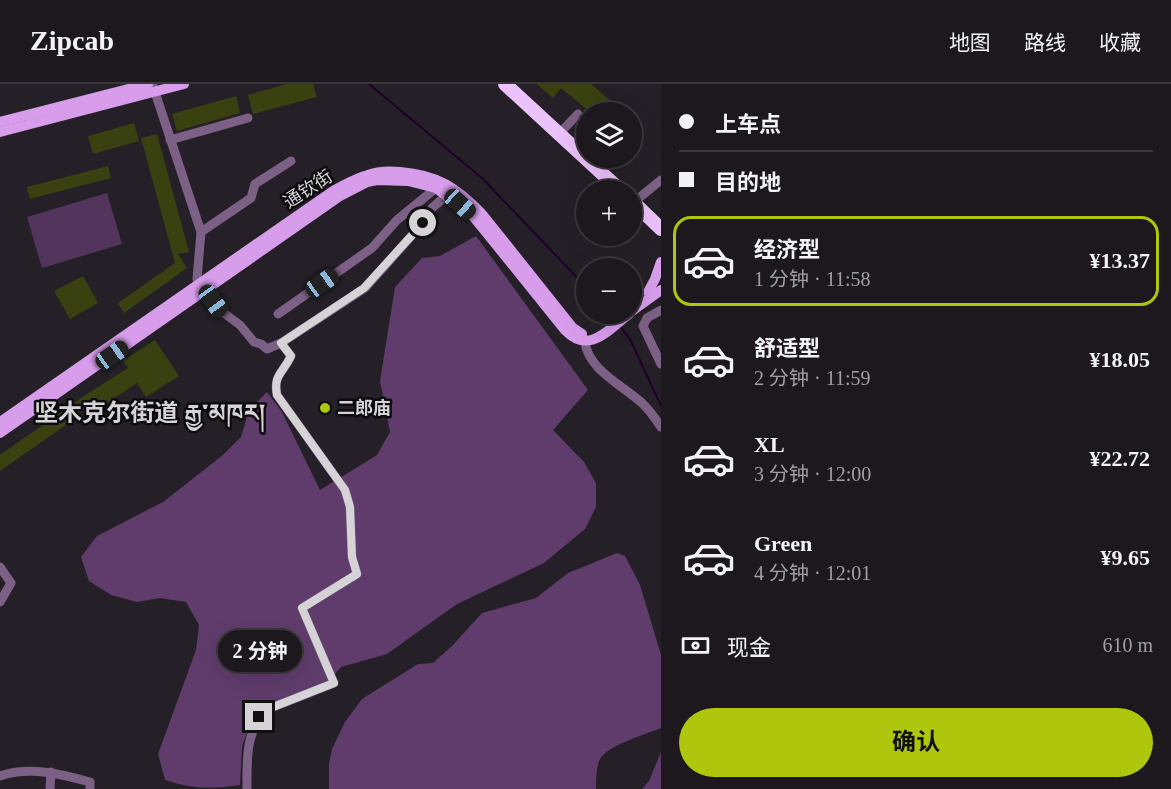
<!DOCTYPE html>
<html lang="zh">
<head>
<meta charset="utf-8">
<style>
	:root { --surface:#1c181d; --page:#252126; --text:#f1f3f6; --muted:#a0a0a4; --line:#3a373b; --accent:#aec60c }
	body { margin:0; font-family:"Times New Roman","Noto Sans SC","Noto Serif Tibetan",serif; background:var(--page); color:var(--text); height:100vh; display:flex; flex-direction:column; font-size:22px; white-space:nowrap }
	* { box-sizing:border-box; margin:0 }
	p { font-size:20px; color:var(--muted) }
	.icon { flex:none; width:33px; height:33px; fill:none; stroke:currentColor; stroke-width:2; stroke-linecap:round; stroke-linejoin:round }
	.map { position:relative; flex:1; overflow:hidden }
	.panel { display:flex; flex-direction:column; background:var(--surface); width:510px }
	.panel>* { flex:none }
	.banner { display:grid; align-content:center; height:132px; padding:0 18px; background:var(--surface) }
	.tools { position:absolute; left:576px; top:18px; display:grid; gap:12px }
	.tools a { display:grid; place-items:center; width:66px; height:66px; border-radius:50%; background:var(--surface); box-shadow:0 6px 24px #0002,0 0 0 2px var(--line); font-size:30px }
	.end { position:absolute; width:27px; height:27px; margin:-14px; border:8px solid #d6d3d7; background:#111; box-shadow:0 0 0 3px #111 }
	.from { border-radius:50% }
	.bubble { position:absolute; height:42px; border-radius:21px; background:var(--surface); box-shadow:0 6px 24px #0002,0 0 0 2px var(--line); font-size:20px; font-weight:700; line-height:42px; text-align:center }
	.car { position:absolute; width:18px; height:36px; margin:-18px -9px; border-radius:8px; box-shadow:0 0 4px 2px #0007; background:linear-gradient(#222 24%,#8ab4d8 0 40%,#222 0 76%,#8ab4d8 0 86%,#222 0) }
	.banner b { display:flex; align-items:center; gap:21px; height:57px; font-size:22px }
	.banner b+b { border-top:2px solid var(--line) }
	.banner i { width:15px; height:15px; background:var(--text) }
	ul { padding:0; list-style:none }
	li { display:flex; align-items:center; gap:18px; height:90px; margin:0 12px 9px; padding:0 6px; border:3px solid transparent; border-radius:18px }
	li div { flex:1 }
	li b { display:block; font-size:22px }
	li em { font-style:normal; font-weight:700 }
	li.selected { border-color:var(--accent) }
	li>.icon { width:54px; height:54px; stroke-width:1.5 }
	.pay { display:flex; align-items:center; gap:15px; height:66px; padding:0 18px; font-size:22px }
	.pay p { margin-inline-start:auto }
	.action { display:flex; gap:12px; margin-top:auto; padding:12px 18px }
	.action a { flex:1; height:69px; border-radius:36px; background:var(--accent); color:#111; font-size:24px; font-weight:700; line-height:69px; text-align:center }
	header { display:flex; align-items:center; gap:36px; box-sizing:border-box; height:84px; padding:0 30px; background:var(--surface); border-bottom:2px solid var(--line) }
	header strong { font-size:28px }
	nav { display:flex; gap:33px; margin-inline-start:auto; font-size:21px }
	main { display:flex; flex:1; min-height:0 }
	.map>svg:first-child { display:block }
	.green { fill:#52345c }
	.forest { fill:#5f3c6b }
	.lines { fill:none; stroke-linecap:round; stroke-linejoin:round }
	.stream { stroke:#1e0028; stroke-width:2 }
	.building { fill:#394111 }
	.minor { stroke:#7c6085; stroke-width:9 }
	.major { stroke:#d79deb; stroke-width:10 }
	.highway { stroke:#ecc2fb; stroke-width:14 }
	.route { stroke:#d6d3d7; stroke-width:8 }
	.poi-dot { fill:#aec60c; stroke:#0d0b0e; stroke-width:2 }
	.labels { text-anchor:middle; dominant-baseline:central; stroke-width:5; stroke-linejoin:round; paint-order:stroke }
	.street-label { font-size:18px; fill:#d6d3d7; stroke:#0d0b0e }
	.poi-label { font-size:18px; font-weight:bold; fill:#d6d3d7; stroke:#0d0b0e; text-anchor:start }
	.district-label { font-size:24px; font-weight:bold; fill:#d6d3d7; stroke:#0d0b0e }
</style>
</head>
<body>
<header>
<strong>Zipcab</strong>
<nav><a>地图</a><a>路线</a><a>收藏</a></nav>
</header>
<main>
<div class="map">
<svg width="661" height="705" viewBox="0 0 661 705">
	<rect width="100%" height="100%" fill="#252027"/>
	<!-- green -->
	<path class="green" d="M107,109L122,160L42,184L27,133Z"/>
	<!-- forest -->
	<g class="forest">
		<path d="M476,152L588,306L553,346L584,378L596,399V423L585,445L544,479L457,520L387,570L341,583L328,598L256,625L242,662L240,701C212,705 192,705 165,696L158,670L196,566L199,541L186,518L160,514L137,518L111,511L89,497L81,473L97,452L163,418L223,371L241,353L249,326L267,308L282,328L320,406L377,371L390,348L380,297L395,203L422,174L440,172Z"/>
		<path d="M617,469L625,472L640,501L661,571V644C645,651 606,661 599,677C596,686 596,696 596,705H329V680L332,665L345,638L362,615L418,580L433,579L453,561L482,529L536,514L568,489Z"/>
		<path d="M661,668V705H642L649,697Z"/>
	</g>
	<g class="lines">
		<!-- stream -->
		<g class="stream">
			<path d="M369,0L482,94L586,203"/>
			<path d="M610,230L616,237"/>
			<path d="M620,242L630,255L661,322"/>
		</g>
	</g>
	<!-- building -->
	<g class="building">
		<path d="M287,0H313L317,13L253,30L248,11Z"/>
		<path d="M537,0H591L619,24L616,28H590L561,4L553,14Z"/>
		<path d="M236,12L240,29L177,47L172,30Z"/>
		<path d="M134,39L139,57L93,70L88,52Z"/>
		<path d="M157,50L189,168L178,170L187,184L124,229L118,219L175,179L141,54Z"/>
		<path d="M108,82L111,94L30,115L27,103Z"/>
		<path d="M83,192L98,219L70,235L54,207Z"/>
		<path d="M155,256L179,292L146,313L137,299L101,323L97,316L65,338L66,341L0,387V371L90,308L128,284L123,277Z"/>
	</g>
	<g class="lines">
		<!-- minor -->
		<g class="minor">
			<path d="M153,2L201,148L197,195L201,200"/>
			<path d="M559,50L578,30"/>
			<path d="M170,56L248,34"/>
			<path d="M633,119L661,96"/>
			<path d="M201,148L251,114L255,100L291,77"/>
			<path d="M205,206L221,227L240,241L254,258L261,260L267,265L281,259L365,204L423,139L432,124L447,111"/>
			<path d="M661,226L647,234L643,242L661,280"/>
			<path d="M278,230L372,164L397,136L436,104"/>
			<path d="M585,258C588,286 624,302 643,320C650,327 655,334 661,343"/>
			<path d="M0,483L11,499L0,518"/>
			<path d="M0,692C30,682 61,690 90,698V705"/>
			<path d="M50,705L51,688"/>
			<path d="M247,705C247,677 245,645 268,625L334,599L302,524L357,490L352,473L350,423L345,406L277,311C273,291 283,289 291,272L281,259"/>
		</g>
		<!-- major -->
		<g class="major">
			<path d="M0,38L148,0"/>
			<path d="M0,48L184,0"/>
			<path d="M648,208L655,195L661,178"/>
			<path d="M632,227L661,206"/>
			<path d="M0,338L333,107C345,101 355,94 368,91C378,87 389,87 400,88C438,91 457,104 482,130L573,244L582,250"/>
			<path d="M0,349L340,112L367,98L377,96L408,97L436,104L473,132L565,246C589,271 608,246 629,230"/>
		</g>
		<!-- highway -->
		<g class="highway">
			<path d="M505,0L620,106"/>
			<path d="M632,117L661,145"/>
		</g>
	</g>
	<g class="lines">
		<!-- route -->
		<path class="route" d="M259,633L268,625L334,599L302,524L357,490L352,473L350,423L345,406L277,311C273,291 283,289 291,272L281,259L364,204L423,139"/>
	</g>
	<!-- markers -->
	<circle class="poi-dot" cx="325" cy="324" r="6"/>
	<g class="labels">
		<!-- street labels -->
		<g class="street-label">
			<text transform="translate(308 105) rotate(-33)">通钦街</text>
		</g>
		<!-- poi labels -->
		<g class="poi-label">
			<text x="337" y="324">二郎庙</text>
		</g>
		<!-- district labels -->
		<g class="district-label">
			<text x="150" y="329">坚木克尔街道 རྒྱ་མཁར།</text>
		</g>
	</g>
</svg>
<div class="tools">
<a><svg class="icon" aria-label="layers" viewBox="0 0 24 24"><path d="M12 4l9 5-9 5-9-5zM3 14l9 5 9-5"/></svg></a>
<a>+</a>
<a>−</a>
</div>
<i class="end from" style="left:423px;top:139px"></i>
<i class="end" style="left:259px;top:633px"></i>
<div class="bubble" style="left:218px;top:546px;width:84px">2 分钟</div>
<i class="car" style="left:460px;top:120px;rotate:132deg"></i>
<i class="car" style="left:322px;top:199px;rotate:55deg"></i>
<i class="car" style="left:213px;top:217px;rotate:144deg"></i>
<i class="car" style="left:112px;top:271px;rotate:55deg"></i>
</div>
<section class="panel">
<div class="banner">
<b><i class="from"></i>上车点</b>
<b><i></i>目的地</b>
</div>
<ul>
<li class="selected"><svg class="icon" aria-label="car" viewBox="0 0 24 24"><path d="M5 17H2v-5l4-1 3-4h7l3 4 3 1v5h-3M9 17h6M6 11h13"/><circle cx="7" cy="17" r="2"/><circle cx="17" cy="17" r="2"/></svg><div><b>经济型</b><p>1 分钟 · 11:58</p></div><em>¥13.37</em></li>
<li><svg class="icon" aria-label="car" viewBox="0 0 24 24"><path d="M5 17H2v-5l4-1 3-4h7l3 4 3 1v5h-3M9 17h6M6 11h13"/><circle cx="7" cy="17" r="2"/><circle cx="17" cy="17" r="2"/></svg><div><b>舒适型</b><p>2 分钟 · 11:59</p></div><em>¥18.05</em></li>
<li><svg class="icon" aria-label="car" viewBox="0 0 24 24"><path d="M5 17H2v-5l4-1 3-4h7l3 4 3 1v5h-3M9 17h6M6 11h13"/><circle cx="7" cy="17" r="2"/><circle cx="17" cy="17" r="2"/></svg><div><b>XL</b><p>3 分钟 · 12:00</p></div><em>¥22.72</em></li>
<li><svg class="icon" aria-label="car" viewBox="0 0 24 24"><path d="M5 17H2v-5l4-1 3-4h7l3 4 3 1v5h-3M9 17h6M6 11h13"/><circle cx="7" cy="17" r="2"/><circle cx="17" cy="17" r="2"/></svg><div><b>Green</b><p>4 分钟 · 12:01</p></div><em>¥9.65</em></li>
</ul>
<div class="pay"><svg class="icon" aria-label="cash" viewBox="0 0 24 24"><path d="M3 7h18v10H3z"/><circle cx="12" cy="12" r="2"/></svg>现金<p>610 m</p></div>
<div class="action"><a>确认</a></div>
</section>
</main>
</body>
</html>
